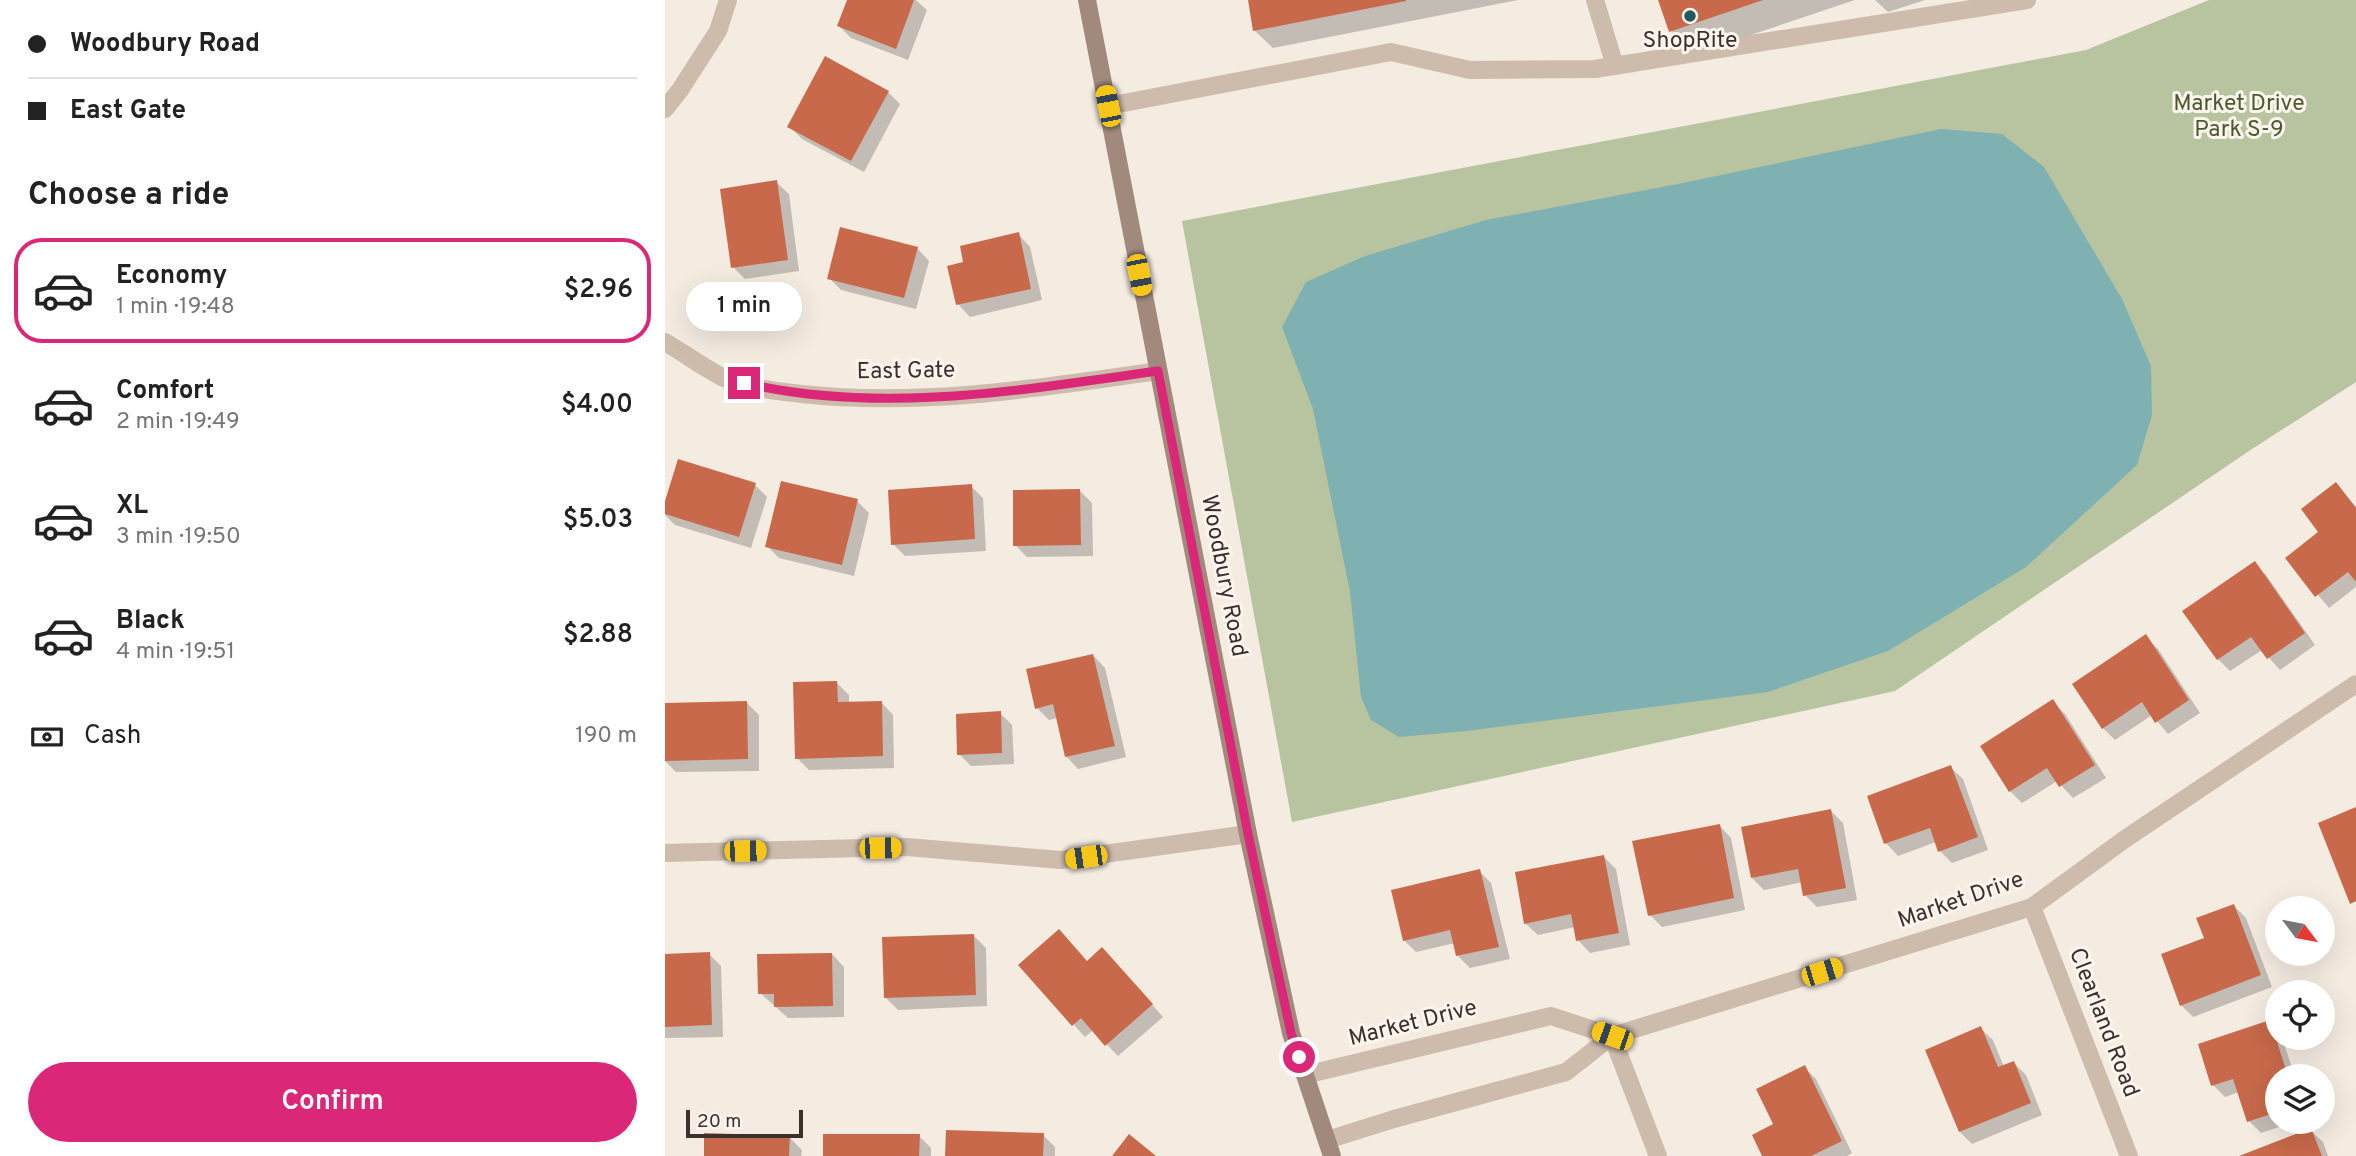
<!DOCTYPE html>
<html lang="en">
<head>
<meta charset="utf-8">
<style>
	:root { --surface:#fff; --page:#f2f2f2; --text:#222; --muted:#767676; --line:#e0e0e0; --accent:#db2777 }
	body { margin:0; font-family:Overpass,sans-serif; background:var(--page); color:var(--text); height:100vh; display:flex; flex-direction:column; font-size:26px; white-space:nowrap }
	* { box-sizing:border-box; margin:0 }
	p { font-size:23px; color:var(--muted) }
	.icon { flex:none; width:38px; height:38px; fill:none; stroke:currentColor; stroke-width:2; stroke-linecap:round; stroke-linejoin:round }
	.map { position:relative; flex:1; overflow:hidden }
	.side { display:flex; flex-direction:column; background:var(--surface); width:665px }
	.side>* { flex:none }
	.guide { display:grid; align-content:center; height:154px; padding:0 28px; background:var(--surface) }
	.needle { width:46px; rotate:122deg }
	.buttons { position:absolute; left:1600px; top:896px; display:grid; gap:14px }
	.buttons a { display:grid; place-items:center; width:70px; height:70px; border-radius:50%; background:var(--surface); box-shadow:0 7px 28px #0002; font-size:35px }
	.scale { position:absolute; left:21px; bottom:18px; width:117px; box-sizing:border-box; padding-left:7px; border:4px solid #3b302b; border-top:0; font-size:19px; line-height:24px; white-space:nowrap; color:#3b302b; -webkit-text-stroke:5px #fbf5ee; paint-order:stroke }
	.end { position:absolute; width:32px; height:32px; margin:-16px; border:9px solid #db2777; background:#fff; box-shadow:0 0 0 4px #fff }
	.from { border-radius:50% }
	.bubble { position:absolute; height:49px; border-radius:24px; background:var(--surface); box-shadow:0 7px 28px #0002; font-size:23px; font-weight:600; line-height:49px; text-align:center }
	.car { position:absolute; width:21px; height:42px; margin:-21px -10px; border-radius:9px; box-shadow:0 0 5px 2px #0007; background:linear-gradient(#f5c518 24%,#345 0 40%,#f5c518 0 76%,#345 0 86%,#f5c518 0) }
	.guide b { display:flex; align-items:center; gap:24px; height:66px; font-size:26px }
	.guide b+b { border-top:2px solid var(--line) }
	.guide i { width:18px; height:18px; background:var(--text) }
	ul { padding:0; list-style:none }
	li { display:flex; align-items:center; gap:21px; height:105px; margin:0 14px 10px; padding:0 14px; border:4px solid transparent; border-radius:28px }
	li div { flex:1 }
	li b { display:block; font-size:26px }
	li em { font-style:normal; font-weight:600 }
	li.current { border-color:var(--accent) }
	li>.icon { width:63px; height:63px; stroke-width:1.5 }
	h2 { padding:0 28px; font-size:32px; line-height:84px }
	.pay { display:flex; align-items:center; gap:18px; height:77px; padding:0 28px; font-size:26px }
	.pay p { margin-inline-start:auto }
	.action { display:flex; gap:14px; margin-top:auto; padding:14px 28px }
	.action a { flex:1; height:80px; border-radius:42px; background:var(--accent); color:#fff; font-size:28px; font-weight:600; line-height:80px; text-align:center }
	main { display:flex; flex:1; min-height:0 }
	.map>svg:first-child { display:block }
	.green { fill:#b8c4a0 }
	.water { fill:#7fb0b2 }
	.shadow { fill:#0003 }
	.building { fill:#c8694b }
	.lines { fill:none; stroke-linecap:round; stroke-linejoin:round }
	.lane { stroke:#cdbbac; stroke-width:18 }
	.street { stroke:#cdbbac; stroke-width:18 }
	.secondary { stroke:#a18a7d; stroke-width:18 }
	.route { stroke:#db2777; stroke-width:9 }
	.poi-dot { fill:#1f5a5e; stroke:#fbf5ee; stroke-width:2.5 }
	.labels { text-anchor:middle; dominant-baseline:central; stroke-width:6; stroke-linejoin:round; paint-order:stroke }
	.poi-label { font-size:23px; fill:#3b302b; stroke:#fbf5ee }
	.park-label { font-size:23px; fill:#4a5a2e; stroke:#fbf5ee }
	.street-label { font-size:23px; fill:#3b302b; stroke:#fbf5ee }
</style>
</head>
<body>
<main>
<section class="side">
<div class="guide">
<b><i class="from"></i>Woodbury Road</b>
<b><i></i>East Gate</b>
</div>
<h2>Choose a ride</h2>
<ul>
<li class="current"><svg class="icon" aria-label="car" viewBox="0 0 24 24"><path d="M5 17H2v-5l4-1 3-4h7l3 4 3 1v5h-3M9 17h6M6 11h13"/><circle cx="7" cy="17" r="2"/><circle cx="17" cy="17" r="2"/></svg><div><b>Economy</b><p>1 min · 19:48</p></div><em>$2.96</em></li>
<li><svg class="icon" aria-label="car" viewBox="0 0 24 24"><path d="M5 17H2v-5l4-1 3-4h7l3 4 3 1v5h-3M9 17h6M6 11h13"/><circle cx="7" cy="17" r="2"/><circle cx="17" cy="17" r="2"/></svg><div><b>Comfort</b><p>2 min · 19:49</p></div><em>$4.00</em></li>
<li><svg class="icon" aria-label="car" viewBox="0 0 24 24"><path d="M5 17H2v-5l4-1 3-4h7l3 4 3 1v5h-3M9 17h6M6 11h13"/><circle cx="7" cy="17" r="2"/><circle cx="17" cy="17" r="2"/></svg><div><b>XL</b><p>3 min · 19:50</p></div><em>$5.03</em></li>
<li><svg class="icon" aria-label="car" viewBox="0 0 24 24"><path d="M5 17H2v-5l4-1 3-4h7l3 4 3 1v5h-3M9 17h6M6 11h13"/><circle cx="7" cy="17" r="2"/><circle cx="17" cy="17" r="2"/></svg><div><b>Black</b><p>4 min · 19:51</p></div><em>$2.88</em></li>
</ul>
<div class="pay"><svg class="icon" aria-label="cash" viewBox="0 0 24 24"><path d="M3 7h18v10H3z"/><circle cx="12" cy="12" r="2"/></svg>Cash<p>190 m</p></div>
<div class="action"><a>Confirm</a></div>
</section>
<div class="map">
<svg width="1691" height="1156" viewBox="0 0 1691 1156">
	<rect width="100%" height="100%" fill="#f4ebe1"/>
	<!-- green -->
	<path class="green" d="M1544,0H1691V382L1584,451L1230,691L627,822L517,221L1421,50Z"/>
	<!-- water -->
	<path class="water" d="M1276,129L1337,134L1379,167L1457,299L1486,366L1487,415L1472,465L1361,567L1223,651L1103,692L801,731L734,737L706,720L696,697L685,592L648,409L617,327L641,282L700,256L821,220L1013,184Z"/>
	<!-- shadow -->
	<g class="shadow">
		<path d="M184,0H251L262,10L243,60L186,38L174,26Z"/>
		<path d="M585,0H853L608,48L590,31Z"/>
		<path d="M995,0H1190L1029,54L1006,31Z"/>
		<path d="M1210,0H1260L1223,12Z"/>
		<path d="M223,92L235,104L199,172L137,139L125,127Z"/>
		<path d="M111,182L124,194L134,271L80,279L68,267Z"/>
		<path d="M353,234L365,247L377,300L305,317L293,304L300,264Z"/>
		<path d="M252,248L264,261L251,309L176,290L164,278Z"/>
		<path d="M1671,484L1691,507V587L1664,608L1622,558L1656,533Z"/>
		<path d="M90,485L102,497L86,548L10,525L0,515V506Z"/>
		<path d="M306,486L318,498L321,551L240,556L228,544Z"/>
		<path d="M414,490L427,503L428,556L362,557L350,545Z"/>
		<path d="M192,501L204,513L189,576L114,558L102,546Z"/>
		<path d="M1589,563L1601,575L1650,645L1615,670L1597,650L1565,671L1553,659L1520,612Z"/>
		<path d="M1481,637L1493,649L1535,713L1503,734L1487,715L1450,740L1438,728L1409,684Z"/>
		<path d="M428,655L440,668L461,757L413,769L401,756L392,718L384,720L372,708Z"/>
		<path d="M172,683L184,695V703L216,702L228,715L229,768L144,770L132,758Z"/>
		<path d="M1388,702L1400,714L1441,778L1408,798L1392,781L1357,803L1345,791Z"/>
		<path d="M82,703L94,715V771L11,772L0,761V704Z"/>
		<path d="M335,713L347,725L349,764L306,766L294,754Z"/>
		<path d="M1285,767L1298,779L1323,850L1287,863L1275,851L1271,842L1233,856L1221,843L1204,797Z"/>
		<path d="M1166,811L1178,823L1192,900L1152,907L1140,895L1138,882L1099,890L1087,878Z"/>
		<path d="M1054,825L1066,838L1080,910L997,927L985,915Z"/>
		<path d="M939,857L951,869L965,945L925,953L913,940L910,927L873,935L860,923Z"/>
		<path d="M814,871L826,883L845,959L805,968L792,955L790,943L751,952L739,940Z"/>
		<path d="M1569,906L1581,918L1607,987L1528,1017L1516,1005L1541,939Z"/>
		<path d="M309,936L321,948L322,1006L233,1010L221,998Z"/>
		<path d="M44,954L56,966L58,1037L0,1038V956Z"/>
		<path d="M167,954L179,967V1017L123,1018L95,993Z"/>
		<path d="M449,961L498,1017L453,1056L428,1030L420,1037L355,965Z"/>
		<path d="M1604,1022L1612,1030V1038H1617L1630,1076H1612V1122H1629L1596,1133L1584,1121L1574,1092L1560,1097L1548,1085Z"/>
		<path d="M1315,1028L1328,1040L1339,1067L1349,1063L1361,1075L1377,1115L1307,1144L1295,1132Z"/>
		<path d="M1139,1067L1151,1079L1187,1153L1182,1156H1099Z"/>
		<path d="M1645,1130L1658,1142L1663,1156H1578Z"/>
		<path d="M378,1135L390,1147V1156H282Z"/>
		<path d="M254,1136L266,1148V1156H159Z"/>
		<path d="M125,1138L137,1150L136,1156H41Z"/>
	</g>
	<!-- building -->
	<g class="building">
		<path d="M182,0H249L231,49L172,26Z"/>
		<path d="M583,0H741V1L588,31Z"/>
		<path d="M993,0H1098L1004,32Z"/>
		<path d="M160,56L224,91L186,161L122,127Z"/>
		<path d="M112,180L123,260L66,268L55,189Z"/>
		<path d="M175,227L253,247L239,298L162,279Z"/>
		<path d="M354,232L366,289L291,305L282,266L298,262L295,246Z"/>
		<path d="M13,459L91,483L74,537L0,514V501Z"/>
		<path d="M116,481L193,499L177,565L100,547Z"/>
		<path d="M1671,482L1691,508V582L1683,572L1650,597L1620,558L1653,532L1636,509Z"/>
		<path d="M307,484L310,539L226,545L223,490Z"/>
		<path d="M415,489L416,545L348,546V490Z"/>
		<path d="M1590,561L1640,633L1602,659L1586,637L1552,660L1517,611Z"/>
		<path d="M1481,634L1524,700L1490,723L1477,702L1437,729L1407,684Z"/>
		<path d="M428,654L450,746L400,757L388,704L370,709L361,669Z"/>
		<path d="M172,681L173,702L217,701L218,756L130,759L128,682Z"/>
		<path d="M1388,699L1430,765L1394,787L1382,768L1344,792L1315,746Z"/>
		<path d="M82,701L83,759L0,761V703Z"/>
		<path d="M336,711L337,753L292,755L291,714Z"/>
		<path d="M1286,765L1313,837L1273,852L1265,828L1219,844L1202,796Z"/>
		<path d="M1691,807V901L1685,904L1653,823Z"/>
		<path d="M1166,809L1181,888L1138,896L1133,869L1086,878L1076,827Z"/>
		<path d="M1055,824L1069,898L983,916L967,841Z"/>
		<path d="M939,855L954,933L911,941L906,914L859,924L850,872Z"/>
		<path d="M815,869L834,947L791,956L785,930L738,941L726,890Z"/>
		<path d="M1569,904L1596,975L1515,1006L1496,954L1539,938L1531,918Z"/>
		<path d="M394,929L422,961L437,947L488,1004L440,1046L416,1018L407,1026L353,965Z"/>
		<path d="M309,934L311,995L219,998L217,937Z"/>
		<path d="M45,952L47,1025L0,1027V954Z"/>
		<path d="M167,953L168,1006L109,1007V994H93L92,954Z"/>
		<path d="M1605,1020L1623,1076H1612V1112L1582,1122L1568,1079L1546,1086L1533,1044Z"/>
		<path d="M1316,1026L1333,1067L1349,1061L1366,1103L1294,1132L1260,1050Z"/>
		<path d="M1140,1065L1177,1141L1146,1156H1097L1087,1135L1108,1124L1091,1089Z"/>
		<path d="M1646,1128L1657,1156H1574Z"/>
		<path d="M281,1130L379,1133L378,1156H280Z"/>
		<path d="M39,1133L125,1136L124,1156H39Z"/>
		<path d="M158,1134H255L254,1156H158Z"/>
		<path d="M464,1134L491,1156H447Z"/>
	</g>
	<g class="lines">
		<!-- lane -->
		<g class="lane">
			<path d="M930,0L950,66"/>
			<path d="M443,106L726,52L805,70L930,69L1362,0"/>
		</g>
		<!-- street -->
		<g class="street">
			<path d="M0,109L15,90L53,31L63,0"/>
			<path d="M0,342C19,353 39,368 59,378C79,387 116,392 137,394C256,407 376,388 493,371"/>
			<path d="M0,853L242,847L396,860L583,834"/>
			<path d="M1367,907L1464,1156"/>
			<path d="M640,1075L886,1016L947,1036L993,1156"/>
			<path d="M662,1140L729,1119L901,1072L947,1036L1367,907L1460,839L1691,684"/>
		</g>
		<!-- secondary -->
		<path class="secondary" d="M422,0L583,834L626,1033L667,1156"/>
	</g>
	<g class="lines">
		<!-- route -->
		<path class="route" d="M79,383C214,415 358,390 493,371L583,834L626,1033L634,1057"/>
	</g>
	<!-- markers -->
	<circle class="poi-dot" cx="1025" cy="16" r="7"/>
	<g class="labels">
		<!-- poi labels -->
		<g class="poi-label">
			<text x="1025" y="41">ShopRite</text>
		</g>
		<!-- park labels -->
		<g class="park-label">
			<text x="1574" y="104">Market Drive<tspan x="1574" dy="26">Park S-9</tspan></text>
		</g>
		<!-- street labels -->
		<g class="street-label">
			<text transform="translate(241 372) rotate(-1)">East Gate</text>
			<text transform="translate(558 576) rotate(79)">Woodbury Road</text>
			<text transform="translate(1296 901) rotate(-19)">Market Drive</text>
			<text transform="translate(1438 1023) rotate(69)">Clearland Road</text>
			<text transform="translate(748 1024) rotate(-14)">Market Drive</text>
		</g>
	</g>
</svg>
<div class="buttons">
<a><svg class="needle" viewBox="-14 -14 28 28"><path d="M0-13l5 13h-10z" fill="#e53935"/><path d="M0 13l5-13h-10z" fill="#767676"/></svg></a>
<a><svg class="icon" aria-label="locate" viewBox="0 0 24 24"><circle cx="12" cy="12" r="6"/><path d="M12 2v4M12 18v4M2 12h4M18 12h4"/></svg></a>
<a><svg class="icon" aria-label="layers" viewBox="0 0 24 24"><path d="M12 4l9 5-9 5-9-5zM3 14l9 5 9-5"/></svg></a>
</div>
<div class="scale">20 m</div>
<i class="end from" style="left:634px;top:1057px"></i>
<i class="end" style="left:79px;top:383px"></i>
<div class="bubble" style="left:21px;top:282px;width:116px">1 min</div>
<i class="car" style="left:443px;top:106px;rotate:349deg"></i>
<i class="car" style="left:474px;top:275px;rotate:169deg"></i>
<i class="car" style="left:215px;top:848px;rotate:89deg"></i>
<i class="car" style="left:80px;top:851px;rotate:89deg"></i>
<i class="car" style="left:421px;top:857px;rotate:262deg"></i>
<i class="car" style="left:1157px;top:972px;rotate:73deg"></i>
<i class="car" style="left:947px;top:1036px;rotate:289deg"></i>
</div>
</main>
</body>
</html>
